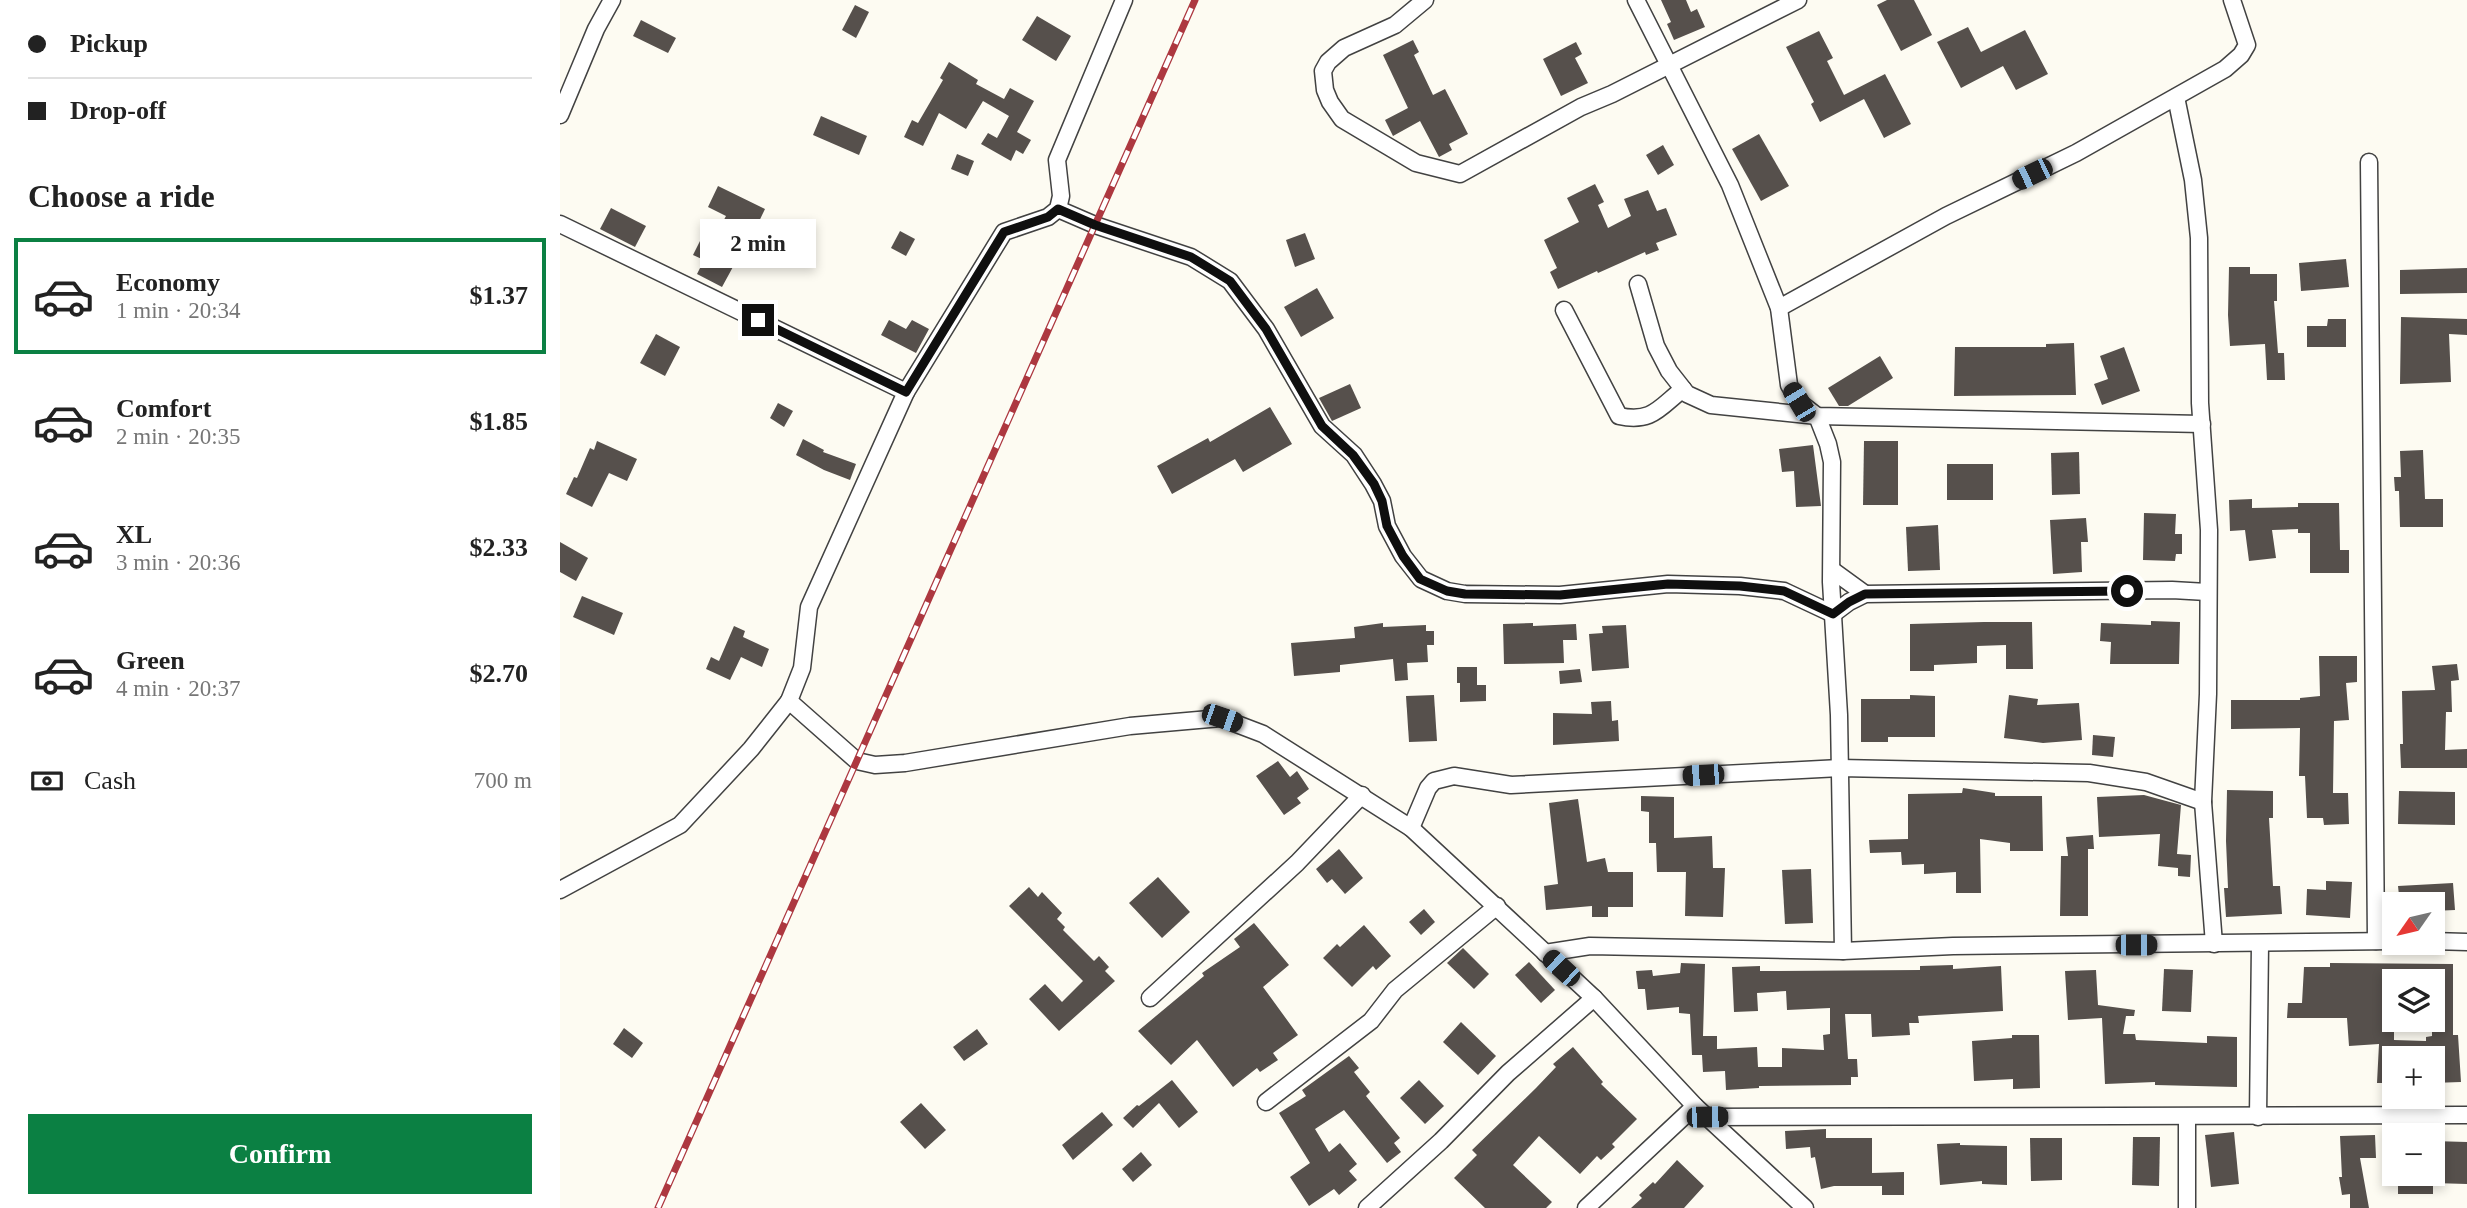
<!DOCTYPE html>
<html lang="en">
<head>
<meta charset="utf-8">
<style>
	:root { --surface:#fff; --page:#f6f6f6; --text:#222; --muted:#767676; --line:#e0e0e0; --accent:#0b8043 }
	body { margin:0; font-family:Georgia,serif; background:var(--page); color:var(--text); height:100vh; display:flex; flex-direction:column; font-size:26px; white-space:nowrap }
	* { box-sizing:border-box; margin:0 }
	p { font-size:23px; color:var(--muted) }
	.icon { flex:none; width:38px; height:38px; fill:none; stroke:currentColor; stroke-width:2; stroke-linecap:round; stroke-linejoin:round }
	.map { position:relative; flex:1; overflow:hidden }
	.panel { display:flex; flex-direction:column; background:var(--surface); width:560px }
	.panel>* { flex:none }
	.hud { display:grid; align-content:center; height:154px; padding:0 28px; background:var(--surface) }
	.needle { width:46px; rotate:236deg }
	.fabs { position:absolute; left:1822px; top:892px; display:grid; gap:14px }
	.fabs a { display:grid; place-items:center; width:63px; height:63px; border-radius:0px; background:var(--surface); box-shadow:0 4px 10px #0003; font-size:35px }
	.end { position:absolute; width:32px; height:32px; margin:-16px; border:9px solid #0f0f0f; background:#fff; box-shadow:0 0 0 4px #fff }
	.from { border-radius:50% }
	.bubble { position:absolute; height:49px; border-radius:0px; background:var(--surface); box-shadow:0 4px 10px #0003; font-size:23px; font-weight:700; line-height:49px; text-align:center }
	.car { position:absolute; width:21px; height:42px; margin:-21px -10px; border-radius:9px; box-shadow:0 0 5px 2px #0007; background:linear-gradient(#222 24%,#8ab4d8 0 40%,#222 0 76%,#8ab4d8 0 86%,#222 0) }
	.hud b { display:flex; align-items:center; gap:24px; height:66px; font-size:26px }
	.hud b+b { border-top:2px solid var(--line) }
	.hud i { width:18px; height:18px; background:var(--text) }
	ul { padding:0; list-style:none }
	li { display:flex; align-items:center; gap:21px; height:116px; margin:0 14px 10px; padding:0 14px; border:4px solid transparent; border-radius:0px }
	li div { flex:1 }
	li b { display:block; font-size:26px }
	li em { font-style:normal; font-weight:700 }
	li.active { border-color:var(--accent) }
	li>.icon { width:63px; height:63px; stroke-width:1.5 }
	h2 { padding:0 28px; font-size:32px; line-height:84px }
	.pay { display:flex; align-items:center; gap:18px; height:77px; padding:0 28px; font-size:26px }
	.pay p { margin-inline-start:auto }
	.primary-button { display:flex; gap:14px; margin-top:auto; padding:14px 28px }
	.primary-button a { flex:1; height:80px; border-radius:0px; background:var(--accent); color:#fff; font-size:28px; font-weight:700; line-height:80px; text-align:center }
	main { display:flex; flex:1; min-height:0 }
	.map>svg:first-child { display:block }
	.building { fill:#56504c; fill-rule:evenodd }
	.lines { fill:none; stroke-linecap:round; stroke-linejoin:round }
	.minor-casing { stroke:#424242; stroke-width:19 }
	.minor { stroke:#fff; stroke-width:16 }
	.rail-casing { stroke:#ad3840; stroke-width:7 }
	.rail { stroke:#fff; stroke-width:4.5; stroke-dasharray:13; stroke-linecap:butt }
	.route { stroke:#0f0f0f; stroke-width:9 }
</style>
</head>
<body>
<main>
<section class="panel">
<div class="hud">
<b><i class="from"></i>Pickup</b>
<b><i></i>Drop-off</b>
</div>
<h2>Choose a ride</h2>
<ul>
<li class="active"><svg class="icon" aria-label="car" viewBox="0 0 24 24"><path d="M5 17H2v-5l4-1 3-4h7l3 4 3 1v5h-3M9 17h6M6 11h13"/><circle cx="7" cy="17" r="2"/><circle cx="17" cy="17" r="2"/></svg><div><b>Economy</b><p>1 min · 20:34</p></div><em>$1.37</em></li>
<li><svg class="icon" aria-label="car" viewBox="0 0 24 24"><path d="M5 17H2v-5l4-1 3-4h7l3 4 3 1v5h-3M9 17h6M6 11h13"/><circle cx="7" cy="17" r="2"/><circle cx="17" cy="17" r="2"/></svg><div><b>Comfort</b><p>2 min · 20:35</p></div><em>$1.85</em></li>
<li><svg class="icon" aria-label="car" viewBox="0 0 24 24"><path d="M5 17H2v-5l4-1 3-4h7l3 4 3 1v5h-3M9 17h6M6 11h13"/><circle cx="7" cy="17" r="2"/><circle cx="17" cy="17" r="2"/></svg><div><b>XL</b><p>3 min · 20:36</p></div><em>$2.33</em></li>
<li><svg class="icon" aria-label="car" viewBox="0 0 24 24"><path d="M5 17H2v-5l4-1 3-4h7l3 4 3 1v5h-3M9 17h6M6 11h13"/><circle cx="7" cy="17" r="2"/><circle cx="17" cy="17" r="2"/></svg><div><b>Green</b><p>4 min · 20:37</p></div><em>$2.70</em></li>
</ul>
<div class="pay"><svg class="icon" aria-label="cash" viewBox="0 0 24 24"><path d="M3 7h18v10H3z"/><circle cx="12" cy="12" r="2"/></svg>Cash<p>700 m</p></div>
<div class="primary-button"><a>Confirm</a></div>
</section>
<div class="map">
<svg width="1907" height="1208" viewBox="0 0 1907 1208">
	<rect width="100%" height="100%" fill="#fdfbf2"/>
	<!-- building -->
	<g class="building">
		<path d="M1101,0H1126L1131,12L1137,9L1145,27L1114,40L1107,24L1111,22Z"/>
		<path d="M1327,0H1354L1372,35L1341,51L1317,5Z"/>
		<path d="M295,5L309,12L296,38L282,30Z"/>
		<path d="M477,16L511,36L496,61L462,40Z"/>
		<path d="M81,20L116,38L108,53L73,36Z"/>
		<path d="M1408,27L1421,52L1465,30L1488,74L1456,90L1443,66L1401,88L1377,42Z"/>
		<path d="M1259,31L1273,58L1267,61L1284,95L1325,74L1351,124L1324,138L1304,99L1260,122L1251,104L1254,102L1226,47Z"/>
		<path d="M853,40L859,52L854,55L873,95L885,89L908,134L889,144L892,150L879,157L860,121L833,136L825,120L848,108L823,55Z"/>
		<path d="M1016,42L1022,54L1015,58L1028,83L1001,96L983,59Z"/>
		<path d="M389,62L418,80L416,84L444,99L450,88L474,101L457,132L471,140L463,154L456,150L451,161L421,144L428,133L437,138L449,116L423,101L406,129L379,113L363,146L344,137L352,120L358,123L383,80L380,78Z"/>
		<path d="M261,116L307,136L299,155L253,135Z"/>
		<path d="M1199,134L1229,186L1201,201L1172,149Z"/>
		<path d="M1103,145L1114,165L1098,175L1086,155Z"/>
		<path d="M397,154L414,161L408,176L391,169Z"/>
		<path d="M1035,184L1044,202L1038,205L1048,228L1071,216L1064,199L1088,190L1097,211L1106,208L1117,235L1096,243L1099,250L1086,255L1085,252L1038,273L1037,271L998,289L990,272L997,268L984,240L1019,222L1007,198Z"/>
		<path d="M158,186L205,209L194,232L215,245L201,268L180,254L162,287L137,274L144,260L133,255L143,235L153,240L166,216L148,207Z"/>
		<path d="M51,208L86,226L75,247L40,229Z"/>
		<path d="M340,231L355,239L346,256L331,248Z"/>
		<path d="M745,233L755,259L735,267L726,240Z"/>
		<path d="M1786,259L1789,287L1741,291L1739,263Z"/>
		<path d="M1669,267H1690V274H1717V301H1714L1718,353H1724L1725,380H1707L1705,344L1670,346L1668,315Z"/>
		<path d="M1907,268V293L1840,294V270Z"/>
		<path d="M757,288L774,318L741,337L724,307Z"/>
		<path d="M1841,317L1907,319V335L1889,334L1891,382L1840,384Z"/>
		<path d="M1768,319H1786V347H1747V326H1767Z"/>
		<path d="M329,320L346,329L352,320L369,329L356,353L321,335Z"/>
		<path d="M96,334L120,347L105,376L80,363Z"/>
		<path d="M1514,343L1516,395L1394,396L1395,347H1486V344Z"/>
		<path d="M1564,347L1580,391L1542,405L1534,384L1548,379L1540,356Z"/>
		<path d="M1320,356L1333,378L1288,406H1279L1268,388Z"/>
		<path d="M790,384L801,408L772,421L759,398Z"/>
		<path d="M218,403L233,411L224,427L210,418Z"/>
		<path d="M710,407L732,444L683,472L675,459L612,494L597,466L648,438L650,442Z"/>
		<path d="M243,439L264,450L263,452L296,464L290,480L264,470L236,455Z"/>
		<path d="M37,441L77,459L67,481L49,473L32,507L6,494L14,477L17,478L30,448L34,450Z"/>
		<path d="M1304,441H1338V505H1303Z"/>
		<path d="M1253,445L1261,506L1236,507L1234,471L1222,472L1219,449Z"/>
		<path d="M1863,450L1865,499H1883V527H1840L1839,491H1835L1834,477H1841L1840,451Z"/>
		<path d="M1519,452L1520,494L1492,495L1491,453Z"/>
		<rect x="1387" y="464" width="46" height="36"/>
		<path d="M1692,499V508L1738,507V503H1779L1780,550H1789V573H1750V533H1738V529L1712,530L1716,558L1689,561L1685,530L1670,531L1669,500Z"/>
		<path d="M1584,513L1616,514L1615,534H1622V554H1616L1615,561L1583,560Z"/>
		<path d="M1526,518L1528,542H1521L1522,572L1493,574L1490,520Z"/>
		<path d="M1378,525L1380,570L1348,571L1346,527Z"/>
		<path d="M0,542L28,558L16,581L0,572Z"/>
		<path d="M22,596L63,613L54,635L13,617Z"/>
		<path d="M1591,621L1620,622L1619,664H1550L1551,642L1540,641L1541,623L1591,625Z"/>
		<path d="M1424,622H1472L1473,669H1446V645L1417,646V663L1374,665V671H1350V624Z"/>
		<path d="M823,623V627L866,625V631H874V645H867L868,662L847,663L848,680L835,681L833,659L780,665V672L734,676L731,643L795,638L794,627Z"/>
		<path d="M973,623V626L1016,624L1017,640H1003L1004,663L944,664L943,624Z"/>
		<path d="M1066,625L1069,668L1032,671L1029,634L1043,633L1042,626Z"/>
		<path d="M174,626L185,631L183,637L209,649L202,667L181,657L170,680L146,669L151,657L159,661Z"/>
		<path d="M1759,656H1797V682L1786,683L1789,720L1774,721L1773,793H1788L1789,824L1764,825L1763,818H1747L1745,776H1739L1740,728L1671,729V700H1740V698L1760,696Z"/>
		<path d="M1897,664L1899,680L1891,681L1892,712H1886L1885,750L1907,749V768H1841L1840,744H1843L1842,691L1875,690L1872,666Z"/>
		<path d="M897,667H917V685H926V701L900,702V683H897Z"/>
		<path d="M1020,669L1022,682L1000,684L999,671Z"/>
		<path d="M874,695L877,741L849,742L846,696Z"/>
		<path d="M1350,695L1375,696V737H1328V742H1301V699H1350Z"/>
		<path d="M1449,695L1478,699L1477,705L1519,703L1522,740L1483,743L1444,738Z"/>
		<path d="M1051,701L1052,721L1058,720L1059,741L993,745V713L1032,714L1031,702Z"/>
		<path d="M1533,735L1555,737L1553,757L1532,755Z"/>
		<path d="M718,761L730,777L737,771L749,789L737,798L741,803L724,815L696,776Z"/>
		<path d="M1403,788L1435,793V796H1482L1483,851H1450V843L1420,839L1421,893H1396V872L1364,874V864L1342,865L1341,852L1310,853L1309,840L1348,839V794L1402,793Z"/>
		<path d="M1667,790L1713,791V818H1709L1713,886H1720L1722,914L1666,917L1664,888H1668L1666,841Z"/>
		<path d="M1839,791L1895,792V825L1838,824Z"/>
		<path d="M1584,795L1621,805L1617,854L1631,855L1630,877L1618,876V868L1598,866L1600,834L1539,837L1537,797Z"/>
		<path d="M1081,796L1114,797V838L1152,836L1153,868H1165L1163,917L1125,916L1126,872H1097L1096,843H1089V812L1081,811Z"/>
		<path d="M1018,799L1027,862L1045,858L1048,872H1073V907H1048V917H1032V906L986,910L984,886L998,884L989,803Z"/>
		<path d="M1533,835L1534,849H1528V916H1500L1501,856H1508L1506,837Z"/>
		<path d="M779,849L803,878L785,894L772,879L767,883L756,869Z"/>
		<path d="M1251,869L1253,923L1225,924L1222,870Z"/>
		<path d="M598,877L630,912L602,938L569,903Z"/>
		<path d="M1766,881L1792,882L1790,918L1746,915L1747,889L1766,890Z"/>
		<path d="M1893,883L1895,910L1872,911V905H1840L1838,886Z"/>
		<path d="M469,887L478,897L482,892L502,913L497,919L505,927L503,930L534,961L539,956L549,967L545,971L555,981L499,1031L469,999L485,984L502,1002L523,981L449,906Z"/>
		<path d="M864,909L875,922L861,935L849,922Z"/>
		<path d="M694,923L729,965L703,987L738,1035L713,1053L718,1060L700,1072L697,1068L673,1087L637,1040L611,1065L578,1031L644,976L642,973L680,947L674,939Z"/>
		<path d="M804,925L831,956L816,970L813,966L792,987L763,958L777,944L780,947Z"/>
		<path d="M903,948L929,974L914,989L887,963Z"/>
		<path d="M969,962L995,990L981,1003L955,975Z"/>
		<path d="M1121,963L1145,964L1143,1036H1157V1049L1197,1047L1198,1067H1222V1048L1264,1050L1263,1035L1270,1034V1008L1227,1010L1226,991L1197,993L1198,1011L1174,1012L1172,967L1200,966V971L1360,970V966L1393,965V969L1441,966L1443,1011L1358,1016L1359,1023H1349L1350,1035L1312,1037L1311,1014H1285L1288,1059H1297L1298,1077H1291V1085L1199,1086V1088L1166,1090L1165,1071L1143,1072L1142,1055H1132L1130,1014L1119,1013V1007L1087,1010L1085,989H1078L1076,971L1092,970L1093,976L1120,973Z"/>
		<path d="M1770,963L1893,964V1035H1898L1901,1082L1872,1083V1059H1834V1083H1817L1819,1044L1789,1046L1787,1018H1727L1728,1003H1742L1744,967H1770ZM1834,982H1872V1036L1866,1037V1041L1834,1040Z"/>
		<path d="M1604,969L1633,970L1631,1012L1602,1011Z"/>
		<path d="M1536,970L1538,1005L1575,1010L1574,1016H1566L1563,1034H1575L1576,1040L1647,1043V1036L1677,1037V1087L1595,1085V1082L1545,1084L1542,1018L1508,1020L1505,971Z"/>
		<path d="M901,1022L936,1056L918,1075L883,1042Z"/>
		<path d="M64,1028L83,1043L72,1058L53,1044Z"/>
		<path d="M417,1029L428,1044L404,1061L393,1047Z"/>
		<path d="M1452,1035H1479L1480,1088L1453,1089V1079L1414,1081L1412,1041L1452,1038Z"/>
		<path d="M1013,1047L1043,1082L1041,1084L1077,1119L1052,1144L1055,1147L1041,1160L1037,1156L1020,1174L979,1136L953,1165L992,1202L986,1208H925L894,1178L917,1155L912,1150L976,1088L996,1067L993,1064Z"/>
		<path d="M789,1056L799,1068L794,1072L810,1092L806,1096L840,1138L834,1143L841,1152L827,1163L784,1110L755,1129L769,1152L780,1143L797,1164L789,1171L797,1180L779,1195L774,1189L749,1206L730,1177L750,1163L719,1113L746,1096L742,1090Z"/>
		<path d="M612,1080L638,1112L619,1128L599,1103L573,1128L563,1118L577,1105L579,1106Z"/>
		<path d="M859,1080L884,1106L865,1124L840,1098Z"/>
		<path d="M361,1103L386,1130L365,1149L340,1122Z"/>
		<path d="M542,1112L553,1125L513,1160L502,1145Z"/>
		<path d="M1266,1129V1138H1312V1173L1344,1172V1195H1322V1186H1274L1261,1189L1255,1157L1251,1158L1250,1147L1226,1149L1225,1131Z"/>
		<path d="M1674,1132L1679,1184L1651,1187L1645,1135Z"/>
		<path d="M1815,1135L1816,1158H1800L1809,1208H1790V1194L1782,1195L1779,1177H1782L1780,1136Z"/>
		<path d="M1573,1137H1600L1599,1186L1572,1185Z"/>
		<path d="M1470,1138H1502V1180L1471,1181Z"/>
		<path d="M1872,1141L1907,1142V1184L1873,1183V1194H1838V1174H1872Z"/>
		<path d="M1400,1143V1145L1447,1146V1185L1422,1184V1181L1380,1185L1377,1144Z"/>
		<path d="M581,1152L592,1165L573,1182L562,1169Z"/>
		<path d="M1117,1160L1144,1186L1124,1208H1071L1082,1198L1079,1195L1093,1182L1095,1184Z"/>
	</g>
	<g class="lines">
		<defs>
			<g id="minor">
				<path d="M865,0L835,25L784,48L768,62L763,71L765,90L770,102L782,119L856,163L900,174L1021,107L1052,94L1238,0"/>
				<path d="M1076,0L1170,185L1219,308L1229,385L1239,402L1257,416L1268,444L1272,462L1271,582L1279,715L1283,951"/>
				<path d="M1616,97L1633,180L1639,238L1640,403L1649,530L1648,694L1643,802L1654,944"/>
				<path d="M0,115L36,29L52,0"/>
				<path d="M1809,162L1816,941"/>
				<path d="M498,209L535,225L631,257L670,281L706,329L762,426L794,455L813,484L822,501L827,526L843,556L861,579L887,591L905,594L1000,595L1108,584L1180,586L1224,591L1273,614L1289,602L1305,594L1612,590L1647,592"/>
				<path d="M0,224L346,392L249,607L242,668L229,701L297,761L315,765L345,763L570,726L661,718L703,734L851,828L1034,998L1135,1106L1245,1208"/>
				<path d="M1078,284L1096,346L1109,371L1127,394L1151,405L1257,416L1642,424"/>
				<path d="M1219,308L1386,216L1516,153L1665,69L1681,55L1687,45L1672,0"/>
				<path d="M1004,310L1059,416C1092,423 1099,408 1123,389"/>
				<path d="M346,392L444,232L488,217L498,209L501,196L497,160L564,0"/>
				<path d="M1272,570L1305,594"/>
				<path d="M851,828L868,788L874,781L894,776L951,785L1280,768L1529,773L1586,782L1643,802"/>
				<path d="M0,890L120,825L191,749L229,701"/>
				<path d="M1872,941L1907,942"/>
				<path d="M985,953L1030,946L1283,951L1393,946L1834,941"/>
				<path d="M590,998L737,863L802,795"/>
				<path d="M706,1102L811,1021L835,990L937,906"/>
				<path d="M1147,1117L1907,1115"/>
				<path d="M1627,1117V1208"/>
				<path d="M1698,1117L1700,944"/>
				<path d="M807,1208L881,1141L948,1073L1034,998"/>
				<path d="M1026,1208L1135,1106"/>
			</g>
		</defs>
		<!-- minor casing -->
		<use href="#minor" class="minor-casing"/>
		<!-- minor -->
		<use href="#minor" class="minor"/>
		<defs>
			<path id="rail" d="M98,1208L635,0"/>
		</defs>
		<!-- rail casing -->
		<use href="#rail" class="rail-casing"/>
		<!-- rail -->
		<use href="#rail" class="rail"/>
	</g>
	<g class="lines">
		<!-- route -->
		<path class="route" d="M198,320L346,392L444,232L488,217L498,209L535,225L631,257L670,281L706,329L762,426L793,455L814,484L822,501L827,526L843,556L860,579L887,591L905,594L1000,595L1108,584L1180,586L1224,591L1273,614L1289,602L1305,594L1567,591"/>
	</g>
</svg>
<div class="fabs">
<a><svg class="needle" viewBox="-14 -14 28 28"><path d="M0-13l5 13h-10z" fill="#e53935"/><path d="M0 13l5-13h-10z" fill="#767676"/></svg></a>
<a><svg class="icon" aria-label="layers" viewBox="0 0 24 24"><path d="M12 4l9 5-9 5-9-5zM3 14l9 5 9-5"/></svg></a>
<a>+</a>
<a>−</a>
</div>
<i class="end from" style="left:1567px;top:591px"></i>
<i class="end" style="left:198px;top:320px"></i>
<div class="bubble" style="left:140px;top:219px;width:116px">2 min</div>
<i class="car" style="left:1472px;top:174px;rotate:244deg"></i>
<i class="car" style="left:1239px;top:402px;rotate:329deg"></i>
<i class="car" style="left:662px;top:718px;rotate:109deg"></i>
<i class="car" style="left:1143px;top:775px;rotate:267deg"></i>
<i class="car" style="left:1576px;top:945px;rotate:90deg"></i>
<i class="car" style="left:1001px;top:968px;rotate:313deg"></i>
<i class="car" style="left:1147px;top:1117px;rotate:89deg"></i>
</div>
</main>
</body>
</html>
